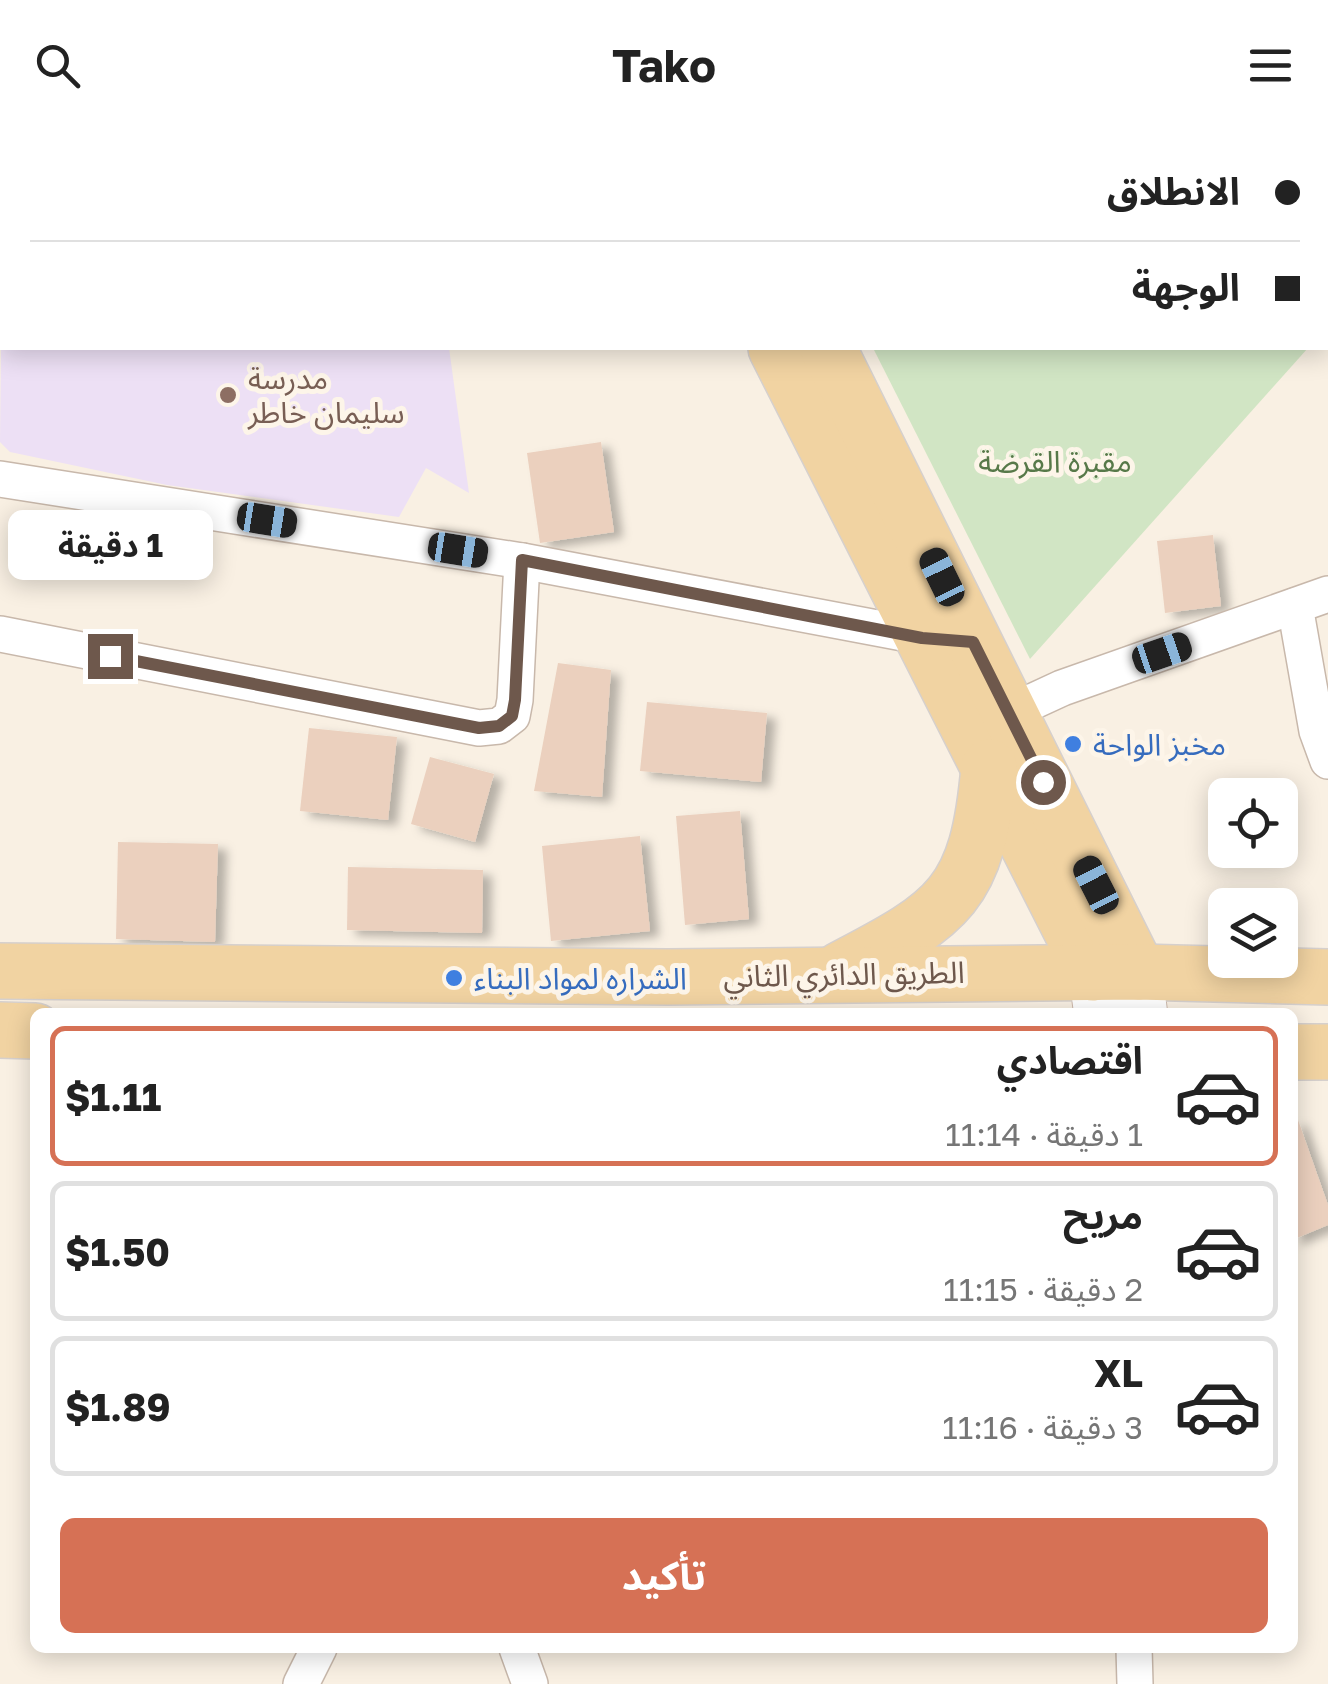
<!DOCTYPE html>
<html lang="ar">
<head>
<meta charset="utf-8">
<style>
	:root { --surface:#fff; --page:#f6f6f6; --text:#222; --muted:#767676; --line:#e0e0e0; --accent:#d67155 }
	body { margin:0; font-family:"Golos Text","Noto Sans Arabic",sans-serif; background:var(--page); color:var(--text); direction:rtl; height:100vh; display:flex; flex-direction:column; font-size:38px; white-space:nowrap }
	* { box-sizing:border-box; margin:0 }
	p { font-size:32px; color:var(--muted) }
	.icon { flex:none; width:55px; height:55px; fill:none; stroke:currentColor; stroke-width:2; stroke-linecap:round; stroke-linejoin:round }
	.map { position:relative; flex:1; overflow:hidden; direction:ltr }
	.side { position:absolute; left:30px; top:878px; width:1268px; height:645px; display:flex; flex-direction:column; background:var(--surface); border-radius:15px; box-shadow:0 5px 25px #0003; direction:rtl }
	.side>* { flex:none }
	.guide { position:absolute; left:0px; top:0px; width:1330px; height:220px; box-shadow:0 5px 25px #0003; direction:rtl; display:grid; align-content:center; height:220px; padding:0 30px; background:var(--surface) }
	.tools { position:absolute; left:1208px; top:648px; display:grid; gap:20px }
	.tools a { display:grid; place-items:center; width:90px; height:90px; border-radius:15px; background:var(--surface); box-shadow:0 5px 25px #0003; font-size:50px }
	.end { position:absolute; width:45px; height:45px; margin:-22px; border:12px solid #6e584c; background:#fff; box-shadow:0 0 0 5px #fff }
	.from { border-radius:50% }
	.bubble { position:absolute; height:70px; border-radius:15px; background:var(--surface); box-shadow:0 5px 25px #0003; font-size:32px; font-weight:700; line-height:70px; text-align:center; direction:rtl }
	.car { position:absolute; width:30px; height:60px; margin:-30px -15px; border-radius:12px; box-shadow:0 0 8px 2px #0007; background:linear-gradient(#222 24%,#8ab4d8 0 40%,#222 0 76%,#8ab4d8 0 86%,#222 0) }
	.guide b { display:flex; align-items:center; gap:35px; height:95px; font-size:38px }
	.guide b+b { border-top:2px solid var(--line) }
	.guide i { width:25px; height:25px; background:var(--text) }
	ul { padding:18px 0 0; list-style:none }
	li { display:flex; align-items:center; gap:30px; height:140px; margin:0 20px 15px; padding:0 10px; border:5px solid var(--line); border-radius:15px }
	li div { flex:1 }
	li b { display:block; font-size:38px }
	li em { font-style:normal; font-weight:700 }
	li.selected { border-color:var(--accent) }
	li>.icon { width:90px; height:90px; stroke-width:1.5 }
	.primary-button { display:flex; gap:20px; margin-top:auto; padding:20px 30px }
	.primary-button a { flex:1; height:115px; border-radius:15px; background:var(--accent); color:#fff; font-size:40px; font-weight:700; line-height:115px; text-align:center }
	header { display:flex; justify-content:space-between; align-items:center; height:130px; padding:0 30px; background:var(--surface); font-size:45px; font-weight:700 }
	.map>svg:first-child { display:block }
	.education { fill:#ede0f5 }
	.green { fill:#d1e5c4 }
	.building { fill:#ebd0be; filter:url(#shadow) }
	.lines { fill:none; stroke-linecap:round; stroke-linejoin:round }
	.minor-casing { stroke:#c8b8ab; stroke-width:38 }
	.secondary-casing { stroke:#cebaac; stroke-width:50 }
	.primary-casing { stroke:#d6d0cd; stroke-width:58 }
	.minor { stroke:#fff; stroke-width:35 }
	.secondary { stroke:#fff; stroke-width:48 }
	.primary { stroke:#f1d3a2; stroke-width:55 }
	.route { stroke:#6e584c; stroke-width:12 }
	.education-dot { fill:#8d6e63; stroke:#fdf5e9; stroke-width:4 }
	.shop-dot { fill:#3f7fe0; stroke:#fdf5e9; stroke-width:4 }
	.labels { text-anchor:middle; dominant-baseline:central; stroke-width:10; stroke-linejoin:round; paint-order:stroke }
	.education-label { font-size:30px; fill:#785e54; stroke:#fdf5e9; text-anchor:start }
	.park-label { font-size:30px; fill:#577949; stroke:#fdf5e9 }
	.shop-label { font-size:30px; fill:#366cbe; stroke:#fdf5e9; text-anchor:start }
	.street-label { font-size:30px; fill:#6e584c; stroke:#fdf5e9 }
</style>
</head>
<body>
<header><svg class="icon" aria-label="menu" viewBox="0 0 24 24"><path d="M4 6h16M4 12h16M4 18h16"/></svg>Tako<svg class="icon" aria-label="search" viewBox="0 0 24 24"><circle cx="10" cy="10" r="6"/><path d="M15 15l6 6"/></svg></header>
<div class="map">
<svg width="1328" height="1554" viewBox="0 0 1328 1554">
	<defs>
		<filter id="shadow"><feDropShadow dx="9" dy="5.5" stdDeviation="5" flood-color="#0004"/></filter>
	</defs>
	<rect width="100%" height="100%" fill="#f9f0e3"/>
	<!-- education -->
	<g class="education">
		<path d="M23,0H419V2H21Z"/>
		<path d="M2,119V218H449L469,363L426,338L399,387L167,355L10,322L0,312Z"/>
	</g>
	<!-- green -->
	<g class="green">
		<path d="M764,0H1328V195V2Z"/>
		<path d="M873,218H1308L1030,529Z"/>
	</g>
	<!-- building -->
	<g class="building">
		<path d="M601,312L614,402L540,413L527,323Z"/>
		<path d="M1213,405L1221,476L1165,483L1157,411Z"/>
		<path d="M558,533L611,540L602,667L534,661Z"/>
		<path d="M647,572L767,583L761,652L640,641Z"/>
		<path d="M309,598L397,607L388,690L300,681Z"/>
		<path d="M430,627L494,644L475,712L411,694Z"/>
		<path d="M740,681L749,789L685,795L676,686Z"/>
		<path d="M640,706L650,801L551,811L542,716Z"/>
		<path d="M118,712L218,714L215,812L116,809Z"/>
		<path d="M348,737L483,740L482,803L347,800Z"/>
		<path d="M1298,990L1328,1075V1095L1292,1110V991Z"/>
	</g>
	<g class="lines">
		<defs>
			<g id="minor">
				<path d="M440,0L441,2"/>
				<path d="M0,349L522,431L935,509"/>
				<path d="M1295,476L1317,601L1328,631"/>
				<path d="M0,504L479,598L499,596L512,586L515,570L522,431"/>
				<path d="M1008,583L1062,558L1328,464"/>
				<path d="M517,1518L530,1554"/>
				<path d="M1134,1518L1135,1554"/>
				<path d="M301,1554L319,1518"/>
			</g>
			<g id="secondary">
				<path d="M1138,842L1143,882"/>
				<path d="M1093,843L1098,882"/>
			</g>
			<g id="primary">
				<path d="M666,0L667,2"/>
				<path d="M717,0L718,2"/>
				<path d="M776,218L1093,843"/>
				<path d="M828,218L1138,842"/>
				<path d="M840,840C950,783 978,765 989,637"/>
				<path d="M0,841L668,847L1138,842L1328,847"/>
				<path d="M0,900L35,901"/>
				<path d="M1292,922H1328"/>
			</g>
		</defs>
		<!-- minor casing -->
		<use href="#minor" class="minor-casing"/>
		<!-- secondary casing -->
		<use href="#secondary" class="secondary-casing"/>
		<!-- primary casing -->
		<use href="#primary" class="primary-casing"/>
		<!-- minor -->
		<use href="#minor" class="minor"/>
		<!-- secondary -->
		<use href="#secondary" class="secondary"/>
		<!-- primary -->
		<use href="#primary" class="primary"/>
	</g>
	<g class="lines">
		<!-- route -->
		<path class="route" d="M110,526L479,598L499,596L512,586L515,570L522,430L922,508L973,512L1043,652"/>
	</g>
	<!-- markers -->
	<circle class="education-dot" cx="228" cy="265" r="10"/>
	<g class="shop-dot">
		<circle cx="1073" cy="614" r="10"/>
		<circle cx="454" cy="848" r="10"/>
	</g>
	<g class="labels">
		<!-- education labels -->
		<g class="education-label">
			<text x="248" y="248">مدرسة<tspan x="248" dy="34">سليمان خاطر</tspan></text>
		</g>
		<!-- park labels -->
		<g class="park-label">
			<text x="1055" y="331">مقبرة القرضة</text>
		</g>
		<!-- shop labels -->
		<g class="shop-label">
			<text x="1093" y="614">مخبز الواحة</text>
			<text x="474" y="848">الشراره لمواد البناء</text>
		</g>
		<!-- street labels -->
		<g class="street-label">
			<text transform="translate(844 844) rotate(-1)">الطريق الدائري الثاني</text>
		</g>
	</g>
</svg>
<div class="tools">
<a><svg class="icon" aria-label="locate" viewBox="0 0 24 24"><circle cx="12" cy="12" r="6"/><path d="M12 2v4M12 18v4M2 12h4M18 12h4"/></svg></a>
<a><svg class="icon" aria-label="layers" viewBox="0 0 24 24"><path d="M12 4l9 5-9 5-9-5zM3 14l9 5 9-5"/></svg></a>
</div>
<i class="end from" style="left:1043px;top:652px"></i>
<i class="end" style="left:110px;top:526px"></i>
<div class="bubble" style="left:8px;top:380px;width:205px">1 دقيقة</div>
<i class="car" style="left:267px;top:390px;rotate:99deg"></i>
<i class="car" style="left:458px;top:420px;rotate:99deg"></i>
<i class="car" style="left:942px;top:447px;rotate:334deg"></i>
<i class="car" style="left:1162px;top:523px;rotate:71deg"></i>
<i class="car" style="left:1096px;top:755px;rotate:333deg"></i>
<div class="guide">
<b><i class="from"></i>الانطلاق</b>
<b><i></i>الوجهة</b>
</div>
<section class="side">
<ul>
<li class="selected"><svg class="icon" aria-label="car" viewBox="0 0 24 24"><path d="M5 17H2v-5l4-1 3-4h7l3 4 3 1v5h-3M9 17h6M6 11h13"/><circle cx="7" cy="17" r="2"/><circle cx="17" cy="17" r="2"/></svg><div><b>اقتصادي</b><p>1 دقيقة · 11:14</p></div><em>$1.11</em></li>
<li><svg class="icon" aria-label="car" viewBox="0 0 24 24"><path d="M5 17H2v-5l4-1 3-4h7l3 4 3 1v5h-3M9 17h6M6 11h13"/><circle cx="7" cy="17" r="2"/><circle cx="17" cy="17" r="2"/></svg><div><b>مريح</b><p>2 دقيقة · 11:15</p></div><em>$1.50</em></li>
<li><svg class="icon" aria-label="car" viewBox="0 0 24 24"><path d="M5 17H2v-5l4-1 3-4h7l3 4 3 1v5h-3M9 17h6M6 11h13"/><circle cx="7" cy="17" r="2"/><circle cx="17" cy="17" r="2"/></svg><div><b>XL</b><p>3 دقيقة · 11:16</p></div><em>$1.89</em></li>
</ul>
<div class="primary-button"><a>تأكيد</a></div>
</section>
</div>
</body>
</html>
